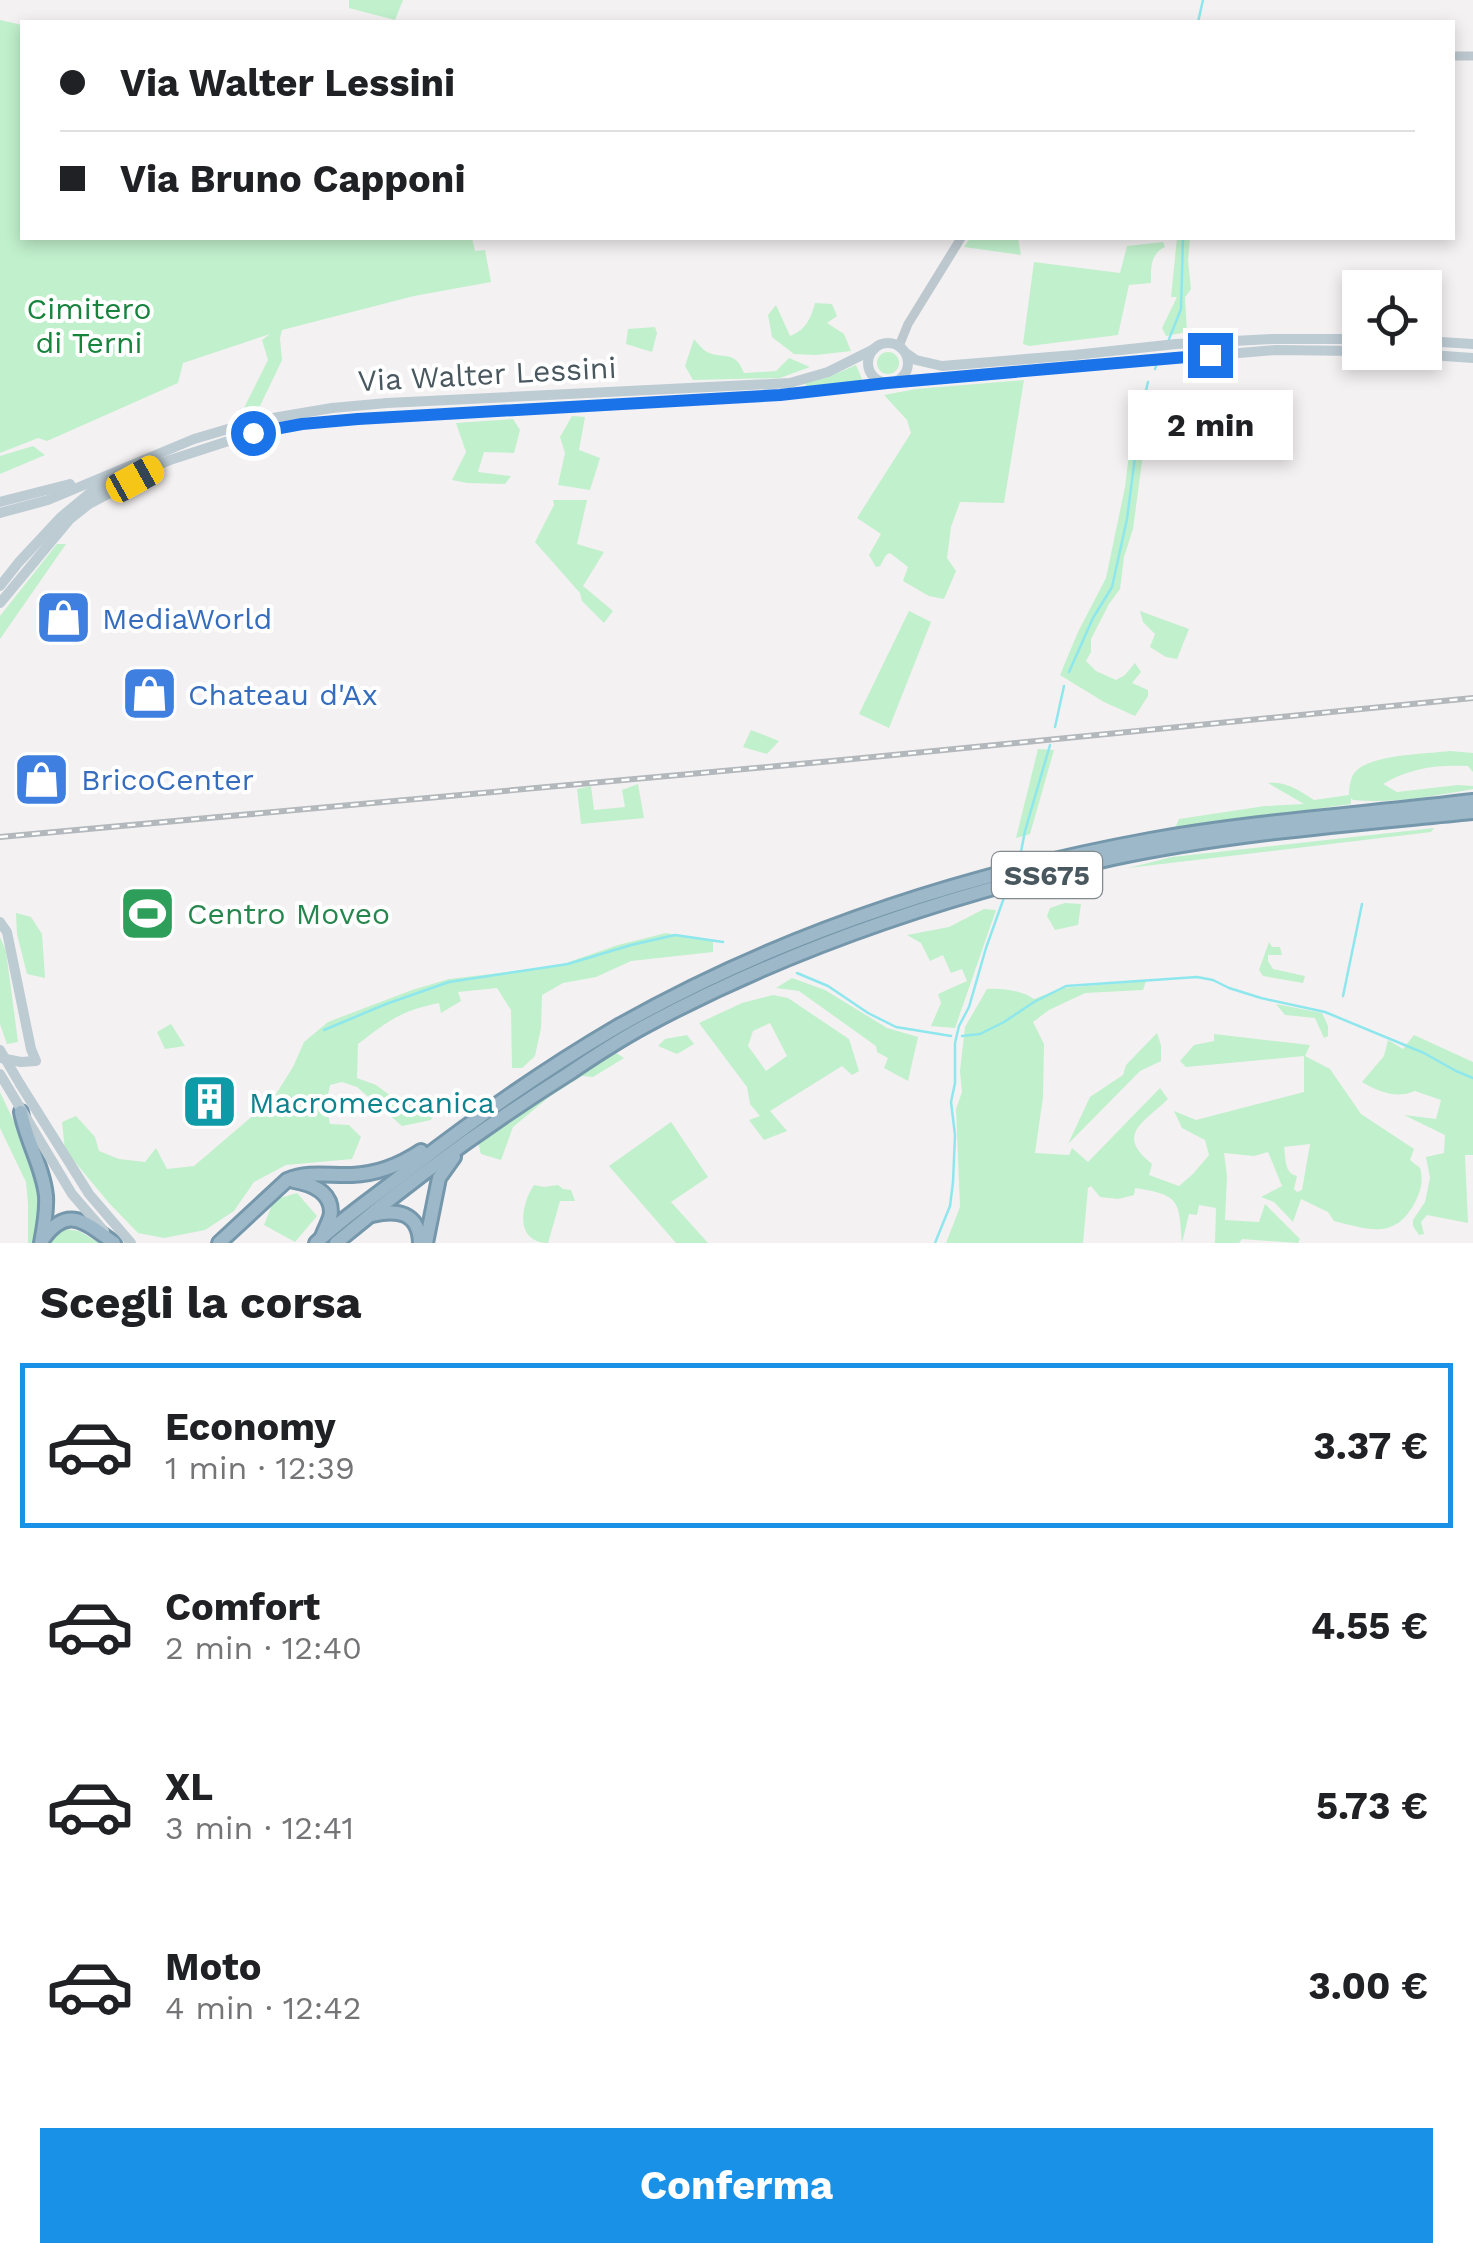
<!DOCTYPE html>
<html lang="it">
<head>
<meta charset="utf-8">
<style>
	:root { --surface:#fff; --page:#f2f2f2; --text:#202124; --muted:#757577; --line:#e0e0e0; --accent:#1991e6 }
	body { margin:0; font-family:"Work Sans",sans-serif; background:var(--page); color:var(--text); height:100vh; display:flex; flex-direction:column; font-size:38px; white-space:nowrap }
	* { box-sizing:border-box; margin:0 }
	p { font-size:32px; color:var(--muted) }
	.icon { flex:none; width:55px; height:55px; fill:none; stroke:currentColor; stroke-width:2; stroke-linecap:round; stroke-linejoin:round }
	.map { position:relative; height:1243px; overflow:hidden }
	.sheet { display:flex; flex-direction:column; background:var(--surface); flex:1 }
	.sheet>* { flex:none }
	.top-card { position:absolute; left:20px; top:20px; width:1435px; height:220px; border-radius:0px; box-shadow:0 5px 15px #0003; display:grid; align-content:center; height:220px; padding:0 40px; background:var(--surface) }
	.controls { position:absolute; left:1342px; top:270px; display:grid; gap:20px }
	.controls a { display:grid; place-items:center; width:100px; height:100px; border-radius:0px; background:var(--surface); box-shadow:0 5px 15px #0003; font-size:50px }
	.end { position:absolute; width:45px; height:45px; margin:-22px; border:12px solid #1a73e8; background:#fff; box-shadow:0 0 0 5px #fff }
	.from { border-radius:50% }
	.bubble { position:absolute; height:70px; border-radius:0px; background:var(--surface); box-shadow:0 5px 15px #0003; font-size:32px; font-weight:700; line-height:70px; text-align:center }
	.car { position:absolute; width:30px; height:60px; margin:-30px -15px; border-radius:12px; box-shadow:0 0 8px 2px #0007; background:linear-gradient(#f5c518 24%,#345 0 40%,#f5c518 0 76%,#345 0 86%,#f5c518 0) }
	.top-card b { display:flex; align-items:center; gap:35px; height:95px; font-size:38px }
	.top-card b+b { border-top:2px solid var(--line) }
	.top-card i { width:25px; height:25px; background:var(--text) }
	ul { padding:0; list-style:none }
	li { display:flex; align-items:center; gap:30px; height:165px; margin:0 20px 15px; padding:0 20px; border:5px solid transparent; border-radius:0px }
	li div { flex:1 }
	li b { display:block; font-size:38px }
	li em { font-style:normal; font-weight:700 }
	li.selected { border-color:var(--accent) }
	li>.icon { width:90px; height:90px; stroke-width:1.5 }
	h2 { padding:0 40px; font-size:45px; line-height:120px }
	.action { display:flex; gap:20px; margin-top:auto; padding:20px 40px }
	.action a { flex:1; height:115px; border-radius:0px; background:var(--accent); color:#fff; font-size:40px; font-weight:700; line-height:115px; text-align:center }
	.map>svg:first-child { display:block }
	.green { fill:#c1f0cc; fill-rule:evenodd }
	.lines { fill:none; stroke-linecap:round; stroke-linejoin:round }
	.stream { stroke:#8ee7ed; stroke-width:2.5 }
	.trunk-casing { stroke:#7597ab; stroke-width:18 }
	.tertiary { stroke:#bdc8ce; stroke-width:9 }
	.secondary { stroke:#bdcbd3; stroke-width:10 }
	.trunk { stroke:#9db8c8; stroke-width:12 }
	.rail-casing { stroke:#b3b8bc; stroke-width:6 }
	.rail { stroke:#fff; stroke-width:2.5; stroke-dasharray:8; stroke-linecap:butt }
	.secondary-bridge { stroke:#bdcbd3; stroke-width:10 }
	.route { stroke:#1a73e8; stroke-width:12 }
	.labels { text-anchor:middle; dominant-baseline:central; stroke-width:8; stroke-linejoin:round; paint-order:stroke }
	.shield { fill:#fff; stroke:#808a8f; stroke-width:2.5 }
	.shield-label { font-size:28px; font-weight:bold; fill:#49585f }
	.park-label { font-size:30px; fill:#17833d; stroke:#fff }
	.street-label { font-size:30px; fill:#49585f; stroke:#fff }
	.shop-label { font-size:30px; fill:#366cbe; stroke:#fff; text-anchor:start }
	.leisure-label { font-size:30px; fill:#27864d; stroke:#fff; text-anchor:start }
	.culture-label { font-size:30px; fill:#0d838f; stroke:#fff; text-anchor:start }
</style>
</head>
<body>
<div class="map">
<svg width="1473" height="1243" viewBox="0 0 1473 1243">
	<rect width="100%" height="100%" fill="#f4f1f2"/>
	<!-- green -->
	<g class="green">
		<path d="M349,0H403L395,20L349,8Z"/>
		<path d="M0,20L22,25V238H472L475,251L485,250L491,282L414,296L282,330L280,338L282,360L259,408L241,414L268,360L262,340L270,334L183,363L178,383L47,441L38,438L0,453Z"/>
		<path d="M970,238H1018L1021,255L964,247Z"/>
		<path d="M1177,238H1190L1188,261L1191,289L1185,297L1187,332L1166,336L1162,328L1177,297H1171Z"/>
		<path d="M1163,242L1165,247C1150,254 1151,268 1151,283L1129,285L1118,335L1029,346L1023,344L1034,262L1120,273L1127,246Z"/>
		<path d="M815,303L832,304L837,316L827,323L844,334L851,351L816,355L794,354L772,337L768,315L776,305L790,336C806,330 811,318 815,303Z"/>
		<path d="M655,327L657,333L652,352L626,344L628,329Z"/>
		<path d="M694,339C698,344 702,349 707,352C723,360 735,349 744,373L776,371L789,358L810,367L780,378L693,380L685,366Z"/>
		<circle cx="888" cy="363" r="11"/>
		<path d="M856,365L862,379L860,382L806,387L805,383L831,376Z"/>
		<path d="M1024,380L1004,503L960,502L951,527L947,558L956,571L944,599L929,596L903,581L908,567L890,553L886,555L880,566L876,567L869,555L881,534L857,518L911,433L907,420L884,395L916,389Z"/>
		<path d="M1135,404L1153,408L1146,431L1133,529L1124,557L1120,589L1109,604L1091,639V652L1086,661L1096,671L1116,680L1125,675L1135,663L1141,672L1132,683L1148,690V696L1135,716L1104,702L1060,675L1078,632L1106,578L1125,487Z"/>
		<path d="M572,416L585,417L579,450L600,458L590,490L558,485L565,453L560,437Z"/>
		<path d="M513,419L520,430L514,453L484,452L478,472L511,476L505,484L467,483L452,480L466,452L456,423Z"/>
		<path d="M33,446L45,455L0,474V456Z"/>
		<path d="M553,500H587L577,544L604,552L583,586L613,611L604,623L582,601L580,593L535,542L554,505Z"/>
		<path d="M57,544H66L0,639V616Z"/>
		<path d="M909,611L931,622L889,728L859,714Z"/>
		<path d="M1140,611L1189,629L1177,659L1166,657L1150,647L1155,634L1143,622Z"/>
		<path d="M751,730L779,741L767,754L743,747Z"/>
		<path d="M1038,749L1054,750L1030,834L1016,838Z"/>
		<path d="M1450,751L1473,753V772L1468,766C1435,765 1411,768 1383,784L1397,792L1458,785L1473,786V789C1434,796 1392,804 1353,800L1351,798V804L1175,828L1179,819L1265,806L1304,804L1268,783C1285,781 1299,790 1314,800L1349,795C1349,789 1350,778 1355,772C1371,754 1427,754 1450,751Z"/>
		<path d="M638,784L644,818L581,824L577,789L591,786L594,810L625,807L622,790Z"/>
		<path d="M1434,828L1431,832L1128,868L1172,857Z"/>
		<path d="M1065,903L1081,904L1078,925L1055,930L1047,916L1050,908Z"/>
		<path d="M984,909L996,910L955,1028L931,1026L941,1003L938,994L967,981L962,969L951,973L943,955L930,961L921,943L907,935L949,927Z"/>
		<path d="M16,913L31,917L42,934L45,978L27,974L17,934Z"/>
		<path d="M666,933L713,941V952L631,961L596,977L563,983L542,995L541,1028L535,1056L522,1068H512L511,1010L497,988L458,992L461,1001L441,1013L439,1003C400,1011 388,1021 358,1044L357,1078L376,1085L399,1102L437,1106L431,1120L402,1126L357,1087L342,1082L330,1085L326,1105L330,1124L349,1125L361,1137L352,1159L286,1165L254,1182L234,1211L205,1230L164,1238L138,1233L109,1203L65,1150L62,1122L76,1116L95,1137L99,1151L119,1159L145,1162L156,1148L167,1169L194,1166L249,1119L276,1094L293,1067L304,1042L328,1022L412,990L449,979L557,966L618,945Z"/>
		<path d="M0,937L6,951L18,1042L7,1044L0,1024Z"/>
		<path d="M1269,942L1272,947H1280L1282,955H1268V961L1273,969L1305,976L1303,983L1263,976L1259,970Z"/>
		<path d="M792,978L825,990L887,1028L918,1037L908,1081L884,1068L888,1058L877,1052L876,1046L799,991L776,988Z"/>
		<path d="M1146,981L1143,990L1085,993L1049,1010L1033,1022L1044,1044L1043,1097L1035,1153L1069,1155L1072,1148L1088,1162L1160,1088L1168,1099C1145,1122 1114,1134 1152,1164L1149,1175L1179,1186L1193,1174L1209,1155L1205,1140L1182,1128L1174,1111L1196,1120L1304,1092V1056L1186,1067L1180,1061L1194,1045L1214,1041V1034L1310,1045L1305,1056L1330,1069L1361,1114L1414,1149L1410,1160L1420,1168C1424,1182 1420,1193 1413,1206C1393,1240 1367,1229 1334,1221L1328,1212L1301,1199L1293,1222L1274,1202L1261,1197L1282,1186L1268,1152L1254,1156L1224,1153L1227,1176L1225,1220L1259,1222L1265,1204L1300,1239L1298,1243L1242,1239L1239,1243H1215L1216,1208L1199,1205L1197,1215L1189,1214L1182,1243C1179,1200 1180,1195 1135,1188L1134,1195L1118,1199L1100,1197L1091,1186L1088,1188L1083,1243H946L960,1207L956,1109L962,1092L960,1071L965,1027L987,989C1001,988 1021,990 1034,999L1062,988ZM1310,1144L1302,1190L1297,1192L1294,1189L1297,1176C1284,1173 1286,1159 1284,1147Z"/>
		<path d="M773,995L788,998L849,1039L859,1071L852,1075L842,1066L770,1111L787,1131L764,1140L749,1120L760,1116L750,1104L747,1087L699,1023L742,1003ZM770,1023L787,1056L766,1071L748,1046L753,1031Z"/>
		<path d="M1276,1004L1322,1013L1328,1026V1036L1324,1038L1315,1018L1285,1015Z"/>
		<path d="M171,1024L185,1046L165,1049L157,1032Z"/>
		<path d="M1157,1033L1161,1045V1061L1140,1071L1068,1144L1090,1097L1123,1075L1126,1065Z"/>
		<path d="M687,1035L694,1044L677,1054L658,1046L665,1039Z"/>
		<path d="M1414,1035L1473,1062V1155H1465L1468,1223L1427,1215L1421,1222L1424,1234L1419,1235L1413,1226V1220L1425,1202L1430,1178L1426,1157L1444,1153L1445,1135L1404,1115L1436,1119L1441,1100L1415,1091C1396,1099 1379,1092 1362,1082L1384,1056L1388,1040L1403,1049Z"/>
		<path d="M613,1051L624,1058L593,1077L582,1076L549,1097L513,1127L501,1160L481,1154L478,1142L508,1119Z"/>
		<path d="M0,1092L30,1156L42,1187L33,1243H28V1204L26,1182L0,1128Z"/>
		<path d="M671,1122L708,1177L671,1202L708,1243H676L609,1166Z"/>
		<path d="M534,1185L544,1187L558,1185L563,1189L571,1190L575,1201H560L548,1243C514,1242 521,1204 534,1185Z"/>
		<path d="M297,1193L317,1216L295,1242L264,1225L274,1200Z"/>
		<path d="M65,1229L79,1231L99,1243H51L56,1232Z"/>
	</g>
	<g class="lines">
		<!-- stream -->
		<g class="stream">
			<path d="M1198,22L1203,0"/>
			<path d="M1169,339L1181,309L1183,238"/>
			<path d="M1155,369L1156,366"/>
			<path d="M1069,672L1093,618L1112,587L1127,519L1141,411L1148,382"/>
			<path d="M1055,727L1064,686"/>
			<path d="M1019,862L1025,831L1050,745"/>
			<path d="M797,973L828,986L868,1013L896,1027L951,1036"/>
			<path d="M1343,996L1362,904"/>
			<path d="M324,1030L386,1004L449,982L568,964L631,945L675,935L723,942"/>
			<path d="M962,1036L980,1034L1004,1022L1034,1002L1066,986L1197,977L1213,980L1229,988L1261,998L1325,1012L1424,1053L1456,1071L1473,1078"/>
			<path d="M935,1243L950,1206L953,1182L955,1135L951,1102L955,1083V1043L959,1026L969,1007L986,948L1006,892"/>
		</g>
		<defs>
			<g id="trunk">
				<path d="M21,1112C26,1140 43,1167 46,1196C47,1212 44,1227 41,1243"/>
				<path d="M294,1181C311,1184 331,1191 331,1212C331,1219 324,1230 322,1237"/>
				<path d="M372,1215C397,1209 419,1212 420,1243"/>
				<path d="M43,1239C68,1204 86,1223 114,1243"/>
				<path d="M219,1243L287,1180C309,1171 329,1176 352,1175C377,1174 400,1165 421,1151"/>
				<path d="M316,1243C345,1216 380,1193 411,1168C477,1117 545,1069 617,1027C781,934 965,874 1150,840C1257,821 1365,814 1473,801"/>
				<path d="M336,1243C410,1181 487,1125 568,1074C593,1057 619,1040 645,1026C792,947 951,894 1113,858C1231,833 1353,824 1473,812"/>
				<path d="M426,1243L439,1178L454,1157"/>
			</g>
		</defs>
		<!-- trunk casing -->
		<use href="#trunk" class="trunk-casing"/>
		<!-- tertiary -->
		<g class="tertiary">
			<path d="M1452,56H1473"/>
			<path d="M899,346L908,324L961,238"/>
		</g>
		<!-- secondary -->
		<g class="secondary">
			<path d="M1425,341L1473,344"/>
			<circle cx="888" cy="363" r="20"/>
			<path d="M1388,352L1473,358"/>
			<path d="M906,353L916,360L942,366L1075,355L1176,344L1274,339H1360"/>
			<path d="M893,382L1276,350L1360,351"/>
			<path d="M0,502L70,484"/>
			<path d="M0,513L48,500L194,439L255,421L332,408L387,403L790,383L828,372L874,349"/>
			<path d="M0,586L19,562L61,517L91,492L170,460L253,433L303,424L358,419L780,395L887,383"/>
			<path d="M0,603L70,519L89,504L134,480"/>
			<path d="M0,922L7,932L31,1049L36,1061L21,1062L1,1058"/>
			<path d="M0,1074L72,1194L104,1231"/>
			<path d="M20,1084L89,1194L131,1243"/>
		</g>
		<!-- trunk -->
		<use href="#trunk" class="trunk"/>
		<defs>
			<path id="rail" d="M0,837L832,761L1473,698"/>
		</defs>
		<!-- rail casing -->
		<use href="#rail" class="rail-casing"/>
		<!-- rail -->
		<use href="#rail" class="rail"/>
		<!-- secondary-bridge -->
		<path class="secondary-bridge" d="M0,1050L20,1084"/>
	</g>
	<g class="lines">
		<!-- route -->
		<path class="route" d="M253,433L302,424L358,419L780,395L887,383L1210,355"/>
	</g>
	<!-- icons -->
	<defs>
		<symbol id="shop-square" viewBox="-11 -11 22 22"><rect x="-9" y="-9" width="18" height="18" rx="4" fill="#3f7fe0" stroke="#fff"/><path d="M-5-2.5h2.3a2.7 3.5 0 0 1 5.4 0H5L5.5 6h-11ZM-1.5-2.5h3a1.5 2.3 0 0 0-3 0Z" fill="#fff"/></symbol>
		<symbol id="stadium-square" viewBox="-11 -11 22 22"><rect x="-9" y="-9" width="18" height="18" rx="4" fill="#2e9e5b" stroke="#fff"/><path d="M0-5a6.5 5 0 1 0 0 10a6.5 5 0 1 0 0-10ZM-3.5-1.8h7v3.6h-7Z" fill="#fff"/></symbol>
		<symbol id="building-square" viewBox="-11 -11 22 22"><rect x="-9" y="-9" width="18" height="18" rx="4" fill="#0f9aa8" stroke="#fff"/><path d="M-4-6H4V6H1V3H-1V6H-4ZM-2.5-4.3h1.7v1.8h-1.7ZM.8-4.3h1.7v1.8H.8ZM-2.5-1h1.7V.8h-1.7ZM.8-1h1.7V.8H.8Z" fill="#fff"/></symbol>
	</defs>
	<g fill-rule="evenodd">
		<use href="#shop-square" x="32" y="586" width="63" height="63"/>
		<use href="#shop-square" x="118" y="662" width="63" height="63"/>
		<use href="#shop-square" x="10" y="748" width="63" height="63"/>
		<use href="#stadium-square" x="116" y="882" width="63" height="63"/>
		<use href="#building-square" x="178" y="1070" width="63" height="63"/>
	</g>
	<g class="labels">
		<!-- shield labels -->
		<rect class="shield" x="992" y="852" width="110" height="46" rx="8"/>
		<g class="shield-label">
			<text x="1047" y="875">SS675</text>
		</g>
		<!-- park labels -->
		<g class="park-label">
			<text x="89" y="308">Cimitero<tspan x="89" dy="34">di Terni</tspan></text>
		</g>
		<!-- street labels -->
		<g class="street-label">
			<text transform="translate(487 374) rotate(-3)">Via Walter Lessini</text>
		</g>
		<!-- shop labels -->
		<g class="shop-label">
			<text x="102" y="618">MediaWorld</text>
			<text x="188" y="694">Chateau d'Ax</text>
			<text x="81" y="779">BricoCenter</text>
		</g>
		<!-- leisure labels -->
		<g class="leisure-label">
			<text x="187" y="913">Centro Moveo</text>
		</g>
		<!-- culture labels -->
		<g class="culture-label">
			<text x="249" y="1102">Macromeccanica</text>
		</g>
	</g>
</svg>
<div class="controls">
<a><svg class="icon" aria-label="locate" viewBox="0 0 24 24"><circle cx="12" cy="12" r="6"/><path d="M12 2v4M12 18v4M2 12h4M18 12h4"/></svg></a>
</div>
<i class="end from" style="left:253px;top:433px"></i>
<i class="end" style="left:1210px;top:355px"></i>
<div class="bubble" style="left:1128px;top:390px;width:165px">2 min</div>
<i class="car" style="left:135px;top:479px;rotate:61deg"></i>
<div class="top-card">
<b><i class="from"></i>Via Walter Lessini</b>
<b><i></i>Via Bruno Capponi</b>
</div>
</div>
<section class="sheet">
<h2>Scegli la corsa</h2>
<ul>
<li class="selected"><svg class="icon" aria-label="car" viewBox="0 0 24 24"><path d="M5 17H2v-5l4-1 3-4h7l3 4 3 1v5h-3M9 17h6M6 11h13"/><circle cx="7" cy="17" r="2"/><circle cx="17" cy="17" r="2"/></svg><div><b>Economy</b><p>1 min · 12:39</p></div><em>3.37 €</em></li>
<li><svg class="icon" aria-label="car" viewBox="0 0 24 24"><path d="M5 17H2v-5l4-1 3-4h7l3 4 3 1v5h-3M9 17h6M6 11h13"/><circle cx="7" cy="17" r="2"/><circle cx="17" cy="17" r="2"/></svg><div><b>Comfort</b><p>2 min · 12:40</p></div><em>4.55 €</em></li>
<li><svg class="icon" aria-label="car" viewBox="0 0 24 24"><path d="M5 17H2v-5l4-1 3-4h7l3 4 3 1v5h-3M9 17h6M6 11h13"/><circle cx="7" cy="17" r="2"/><circle cx="17" cy="17" r="2"/></svg><div><b>XL</b><p>3 min · 12:41</p></div><em>5.73 €</em></li>
<li><svg class="icon" aria-label="car" viewBox="0 0 24 24"><path d="M5 17H2v-5l4-1 3-4h7l3 4 3 1v5h-3M9 17h6M6 11h13"/><circle cx="7" cy="17" r="2"/><circle cx="17" cy="17" r="2"/></svg><div><b>Moto</b><p>4 min · 12:42</p></div><em>3.00 €</em></li>
</ul>
<div class="action"><a>Conferma</a></div>
</section>
</body>
</html>
